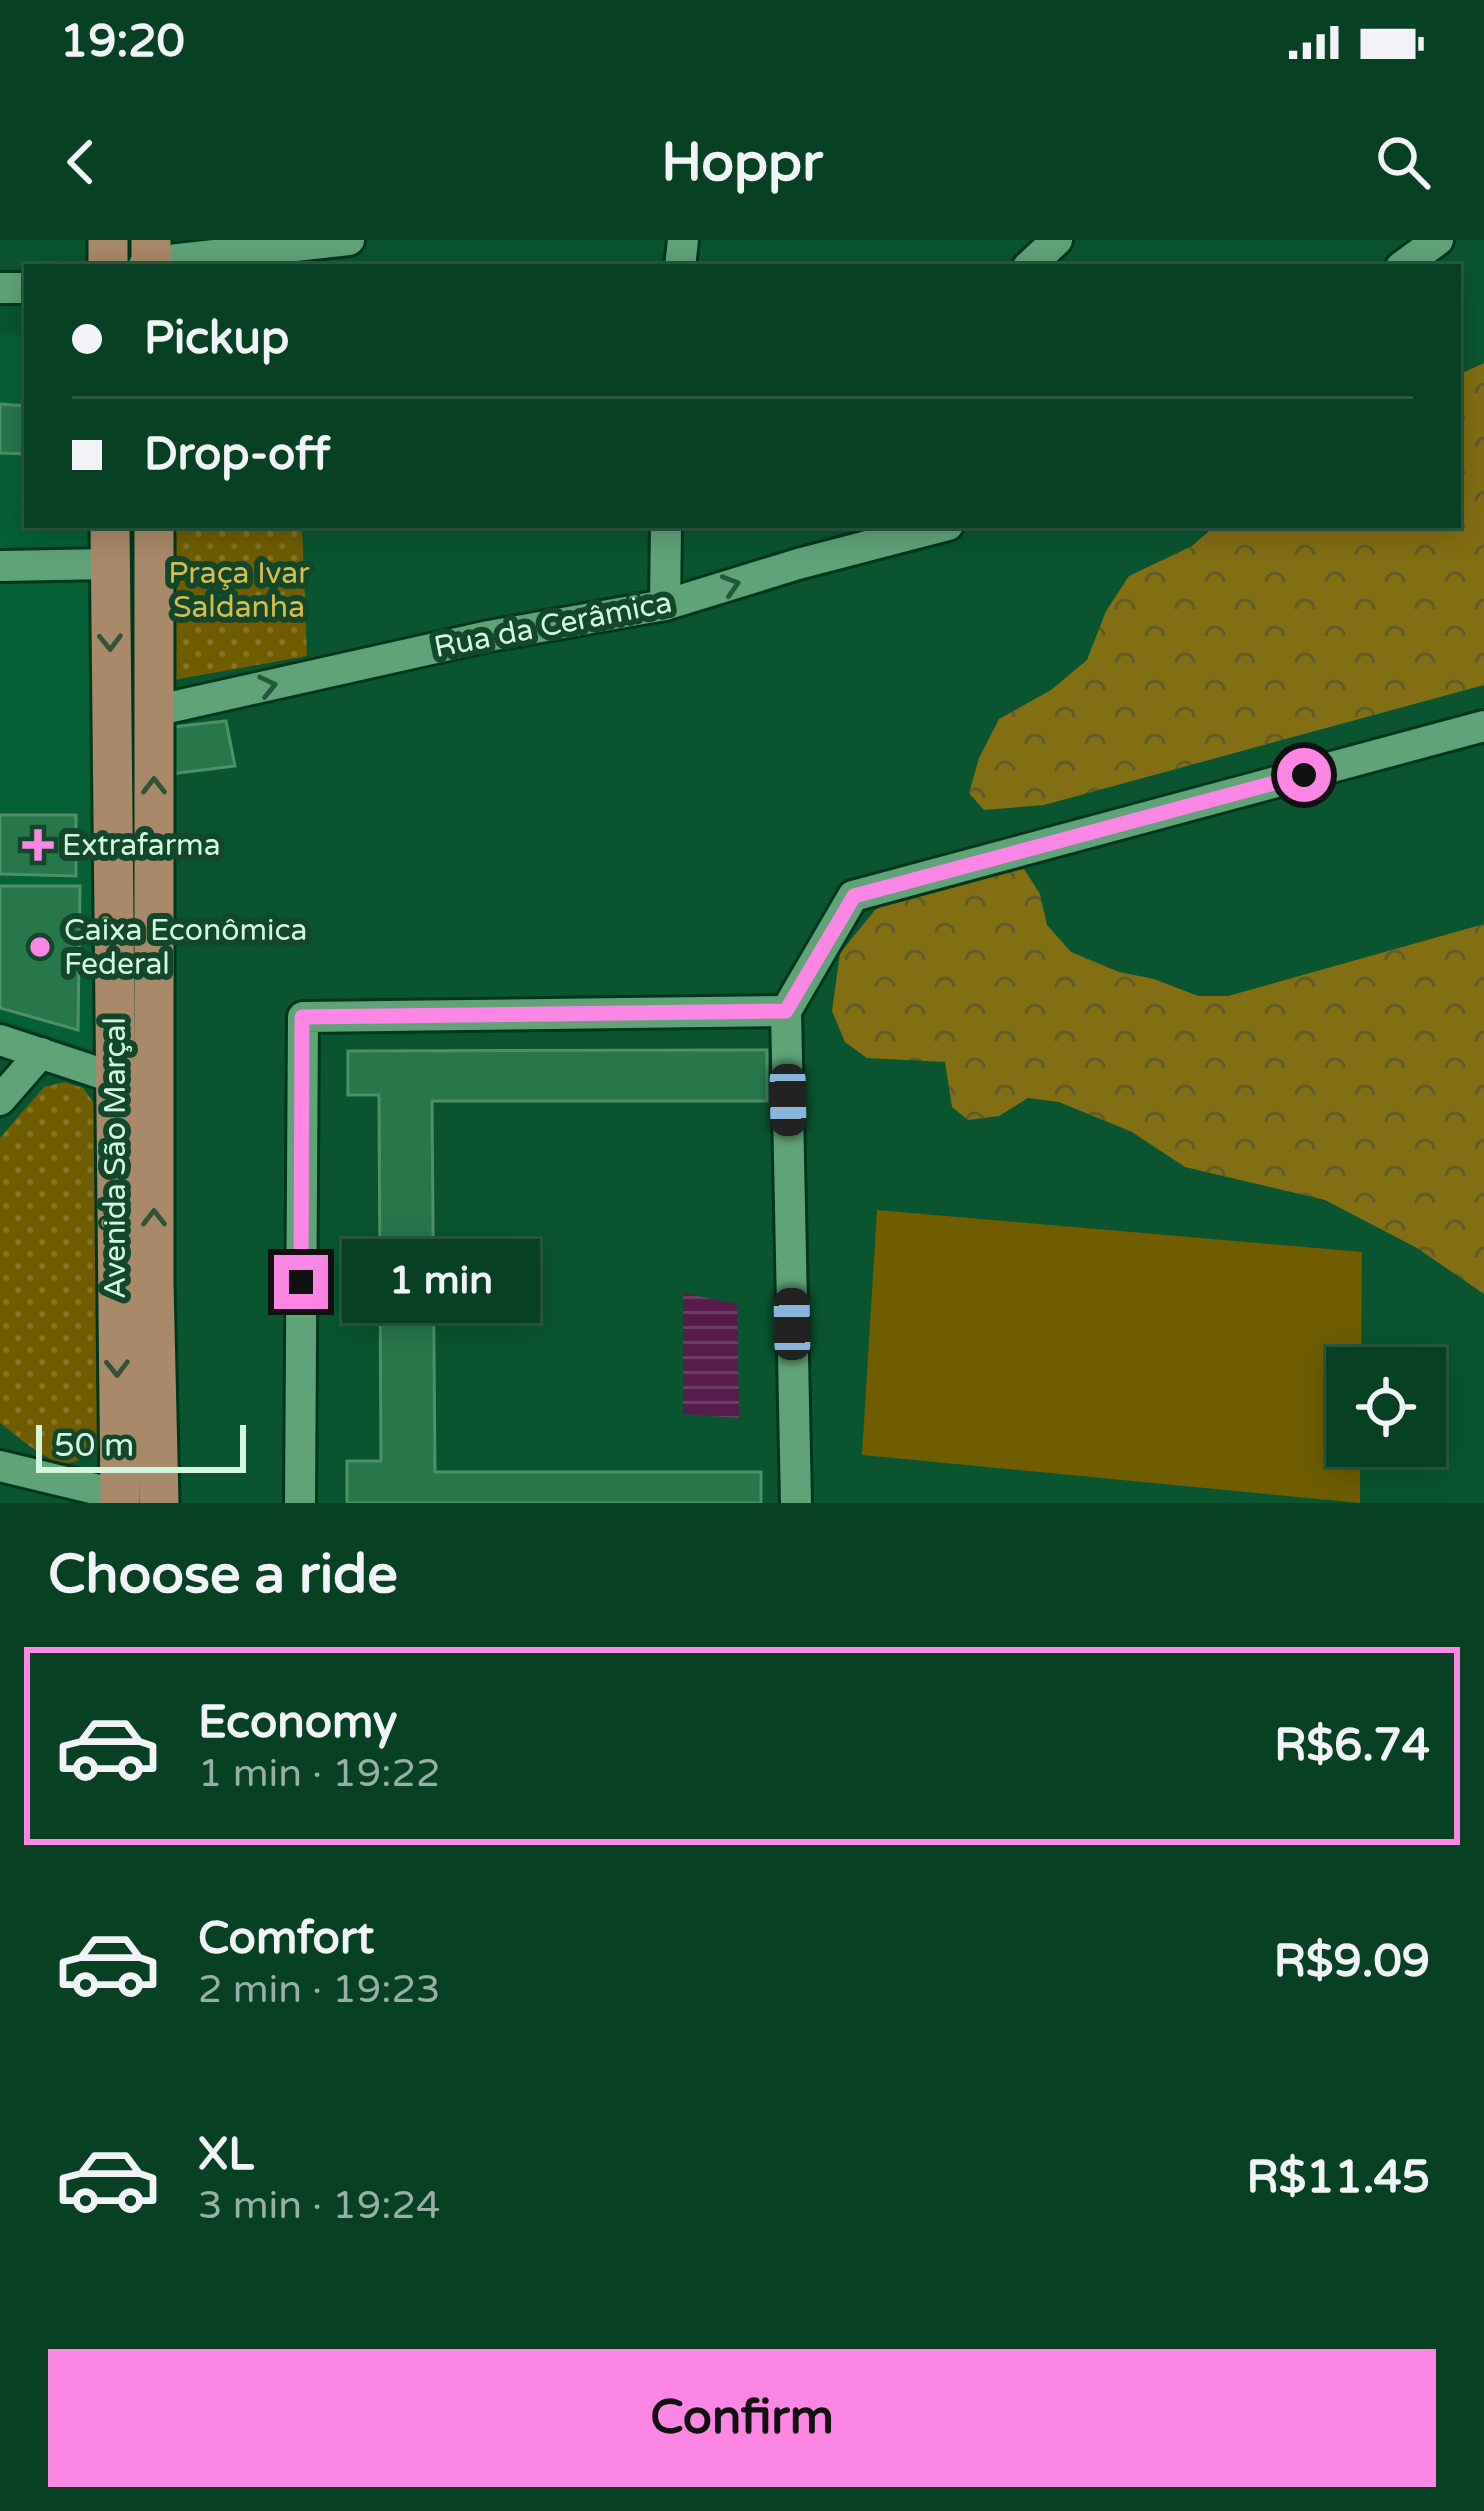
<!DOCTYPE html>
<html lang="en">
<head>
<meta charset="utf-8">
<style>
	:root { --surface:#084024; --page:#11472c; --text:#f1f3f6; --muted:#98afa6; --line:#295941; --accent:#fc86e4 }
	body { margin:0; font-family:"Varela Round",sans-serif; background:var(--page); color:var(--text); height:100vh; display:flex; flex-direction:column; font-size:45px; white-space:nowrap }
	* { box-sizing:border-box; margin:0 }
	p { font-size:39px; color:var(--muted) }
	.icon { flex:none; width:66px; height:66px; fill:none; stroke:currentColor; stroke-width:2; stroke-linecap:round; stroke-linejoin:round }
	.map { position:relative; height:1263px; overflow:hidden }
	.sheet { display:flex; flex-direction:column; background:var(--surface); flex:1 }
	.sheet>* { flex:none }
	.banner { position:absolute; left:24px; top:24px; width:1437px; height:264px; border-radius:0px; box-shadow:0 6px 30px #0003,0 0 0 3px var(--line); display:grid; align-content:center; height:264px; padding:0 48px; background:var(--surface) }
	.tools { position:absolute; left:1326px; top:1107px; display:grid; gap:24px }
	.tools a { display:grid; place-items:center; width:120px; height:120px; border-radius:0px; background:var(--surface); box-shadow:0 6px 30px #0003,0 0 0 3px var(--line); font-size:60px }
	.scale { position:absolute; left:36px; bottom:30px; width:210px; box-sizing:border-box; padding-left:12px; border:6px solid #d4f6df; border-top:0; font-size:33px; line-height:42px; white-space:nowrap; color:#d4f6df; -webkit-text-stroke:9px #13472b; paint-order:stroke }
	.end { position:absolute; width:54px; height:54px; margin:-27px; border:15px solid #fc86e4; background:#111; box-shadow:0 0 0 6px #111 }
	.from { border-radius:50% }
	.bubble { position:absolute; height:84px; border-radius:0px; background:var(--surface); box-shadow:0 6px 30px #0003,0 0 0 3px var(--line); font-size:39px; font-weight:800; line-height:84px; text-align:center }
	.car { position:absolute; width:36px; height:72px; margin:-36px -18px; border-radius:15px; box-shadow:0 0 9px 3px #0007; background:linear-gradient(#222 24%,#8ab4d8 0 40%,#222 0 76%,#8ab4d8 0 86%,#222 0) }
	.banner b { display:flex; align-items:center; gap:42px; height:114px; font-size:45px }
	.banner b+b { border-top:3px solid var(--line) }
	.banner i { width:30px; height:30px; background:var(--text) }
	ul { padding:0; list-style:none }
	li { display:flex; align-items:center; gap:36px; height:198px; margin:0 24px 18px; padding:0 24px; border:6px solid transparent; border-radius:0px }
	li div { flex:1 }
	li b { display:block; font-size:45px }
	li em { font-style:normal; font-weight:800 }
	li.on { border-color:var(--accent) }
	li>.icon { width:108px; height:108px; stroke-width:1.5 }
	h2 { padding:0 48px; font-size:54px; line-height:144px }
	.action { display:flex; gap:24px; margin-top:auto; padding:24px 48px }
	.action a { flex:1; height:138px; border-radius:0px; background:var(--accent); color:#111; font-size:48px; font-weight:800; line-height:138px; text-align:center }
	.status { display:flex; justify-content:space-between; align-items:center; height:84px; padding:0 60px; background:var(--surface); direction:ltr }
	.status svg { height:33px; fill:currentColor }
	header { display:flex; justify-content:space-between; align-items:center; height:156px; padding:0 48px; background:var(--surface); font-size:54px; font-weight:800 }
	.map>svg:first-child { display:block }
	.built { fill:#056036 }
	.forest { fill:url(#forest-crowns) }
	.park { fill:url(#park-dots) }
	.pitch { fill:#6f5d00 }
	.water { fill:url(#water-rules) }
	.building { fill:#27774b; stroke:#4e9067; stroke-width:3 }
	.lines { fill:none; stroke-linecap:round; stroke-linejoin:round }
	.minor-casing { stroke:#00371c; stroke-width:36 }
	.major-casing { stroke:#00371c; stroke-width:45 }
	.minor { stroke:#60a379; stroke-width:30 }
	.major { stroke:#a88969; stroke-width:39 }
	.oneway { stroke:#22593b }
	.oneway2 { stroke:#315437 }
	.route { stroke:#fc86e4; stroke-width:15 }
	.poi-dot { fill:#fc86e4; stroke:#13472b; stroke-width:4.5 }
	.labels { text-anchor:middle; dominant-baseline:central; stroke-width:12; stroke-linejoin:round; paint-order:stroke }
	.park-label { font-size:30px; fill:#d9bd4b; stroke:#13472b }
	.street-label { font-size:30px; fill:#d4f6df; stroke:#13472b }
	.poi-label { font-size:30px; fill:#d4f6df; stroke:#13472b; text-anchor:start }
</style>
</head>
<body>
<div class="status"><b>19:20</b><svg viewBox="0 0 49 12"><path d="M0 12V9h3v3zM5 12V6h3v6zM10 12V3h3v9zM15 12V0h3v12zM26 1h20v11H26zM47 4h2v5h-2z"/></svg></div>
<header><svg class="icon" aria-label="back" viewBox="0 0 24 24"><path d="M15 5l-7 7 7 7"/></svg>Hoppr<svg class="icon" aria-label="search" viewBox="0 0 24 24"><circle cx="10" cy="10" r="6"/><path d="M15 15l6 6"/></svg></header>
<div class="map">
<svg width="1484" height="1263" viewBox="0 0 1484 1263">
	<defs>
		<pattern id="forest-crowns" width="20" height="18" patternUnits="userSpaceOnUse" patternTransform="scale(3)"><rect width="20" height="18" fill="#826e13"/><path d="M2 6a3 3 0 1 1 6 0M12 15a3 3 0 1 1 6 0" fill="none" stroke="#615c2b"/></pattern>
		<pattern id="park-dots" width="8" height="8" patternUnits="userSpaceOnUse" patternTransform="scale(3)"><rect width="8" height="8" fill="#6f5d00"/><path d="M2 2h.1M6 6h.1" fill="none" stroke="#837525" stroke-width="1.8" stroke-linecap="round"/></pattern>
		<pattern id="water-rules" width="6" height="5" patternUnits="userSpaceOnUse" patternTransform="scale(3)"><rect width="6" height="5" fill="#561c4b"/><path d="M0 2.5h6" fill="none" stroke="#6d3e64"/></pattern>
	</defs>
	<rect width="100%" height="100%" fill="#0a5530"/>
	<!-- built -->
	<path class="built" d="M0,95H27V285H94L93,810L0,779Z"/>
	<!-- forest -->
	<g class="forest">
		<path d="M1484,123V445L1044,565L984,570L969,553L979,518L999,479L1051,450L1087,420L1106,371L1129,336L1192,306L1216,285H1458V135Z"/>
		<path d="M1024,629L1040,654L1047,685L1071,712L1119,732L1154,739L1198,756H1228L1484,684V1054L1417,1008L1325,960L1185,927L1132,892L1059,862L1028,858L999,876L968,880L952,867L945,822L867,818L845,802L832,771L840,713L875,670L898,655Z"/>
	</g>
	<!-- park -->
	<g class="park">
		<path d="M173,285H302L307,416L173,440Z"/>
		<path d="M65,842L83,848L101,873V1184C80,1256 37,1211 0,1183V898L44,847Z"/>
	</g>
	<!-- pitch -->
	<path class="pitch" d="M877,970L1362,1012L1361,1128H1347V1206H1360V1263L862,1215Z"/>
	<!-- water -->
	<path class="water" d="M683,1053L737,1064L739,1178L683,1174Z"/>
	<!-- building -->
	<g class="building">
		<path d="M0,164L27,166V214L0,213Z"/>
		<path d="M226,481L235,526L170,534L172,487Z"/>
		<path d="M0,575H76V636L0,634Z"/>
		<path d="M0,646H80L78,790L0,768Z"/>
		<path d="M767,810V861H432L435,1232H761V1263H347V1221H381L379,855H348V811Z"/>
	</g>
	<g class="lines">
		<defs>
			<g id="minor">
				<path d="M143,27L151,22L349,0"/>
				<path d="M680,27L683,0"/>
				<path d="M1028,27L1057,0"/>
				<path d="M1401,27L1438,0"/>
				<path d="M0,48H27"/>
				<path d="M0,326L110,324"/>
				<path d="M665,365L666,285"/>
				<path d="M154,471L489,396L665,365L798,324L948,285"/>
				<path d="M0,800L115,838"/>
				<path d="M0,860L41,813"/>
				<path d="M0,1226L120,1255"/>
				<path d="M300,1263L303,777L786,771"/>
				<path d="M796,1263L786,771L853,656L1484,486"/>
			</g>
			<g id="major">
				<path d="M108,0V27"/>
				<path d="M151,0V27"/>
				<path d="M110,285L120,1263"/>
				<path d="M154,285V1043L159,1263"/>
			</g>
		</defs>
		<!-- minor casing -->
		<use href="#minor" class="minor-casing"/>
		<!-- major casing -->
		<use href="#major" class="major-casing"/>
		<!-- minor -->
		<use href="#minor" class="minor"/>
		<!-- major -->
		<use href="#major" class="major"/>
	</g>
	<!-- one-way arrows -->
	<defs><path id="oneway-chevron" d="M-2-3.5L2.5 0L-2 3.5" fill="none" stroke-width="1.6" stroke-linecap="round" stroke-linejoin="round" transform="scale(3)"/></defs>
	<g class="oneway">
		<use href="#oneway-chevron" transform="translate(731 345) rotate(-17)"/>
		<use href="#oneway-chevron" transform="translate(268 446) rotate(-13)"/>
	</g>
	<g class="oneway2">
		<use href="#oneway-chevron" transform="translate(110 402) rotate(89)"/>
		<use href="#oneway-chevron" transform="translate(154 546) rotate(-90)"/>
		<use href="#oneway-chevron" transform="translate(154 978) rotate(-90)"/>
		<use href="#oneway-chevron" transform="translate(117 1128) rotate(89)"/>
	</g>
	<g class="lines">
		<!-- route -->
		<path class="route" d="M301,1042L302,777L786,771L854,656L1304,535"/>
	</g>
	<!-- markers -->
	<g class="poi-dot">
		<path d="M32 587h12v12h12v12h-12v12h-12v-12h-12v-12h12z"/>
		<circle cx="40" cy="707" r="12"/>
	</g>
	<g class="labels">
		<!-- park labels -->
		<g class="park-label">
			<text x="239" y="333">Praça Ivar<tspan x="239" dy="34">Saldanha</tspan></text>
		</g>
		<!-- street labels -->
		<g class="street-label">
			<text transform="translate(553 385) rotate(-11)">Rua da Cerâmica</text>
			<text transform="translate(115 918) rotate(-90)">Avenida São Marçal</text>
		</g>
		<!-- poi labels -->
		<g class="poi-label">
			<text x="62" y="605">Extrafarma</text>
			<text x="64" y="690">Caixa Econômica<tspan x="64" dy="34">Federal</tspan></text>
		</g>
	</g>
</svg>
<div class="tools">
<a><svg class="icon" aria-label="locate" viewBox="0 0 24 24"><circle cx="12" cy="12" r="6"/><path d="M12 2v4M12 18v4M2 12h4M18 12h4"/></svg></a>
</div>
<div class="scale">50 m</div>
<i class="end from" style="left:1304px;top:535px"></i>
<i class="end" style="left:301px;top:1042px"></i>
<div class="bubble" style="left:342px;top:999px;width:198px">1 min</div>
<i class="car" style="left:788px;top:860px;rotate:179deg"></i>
<i class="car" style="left:792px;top:1084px;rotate:359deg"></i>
<div class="banner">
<b><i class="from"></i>Pickup</b>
<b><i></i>Drop-off</b>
</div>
</div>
<section class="sheet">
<h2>Choose a ride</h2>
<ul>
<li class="on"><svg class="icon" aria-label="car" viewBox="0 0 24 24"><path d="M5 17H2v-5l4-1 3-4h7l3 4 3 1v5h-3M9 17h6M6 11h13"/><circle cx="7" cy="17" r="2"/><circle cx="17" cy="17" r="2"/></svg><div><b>Economy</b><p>1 min · 19:22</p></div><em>R$6.74</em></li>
<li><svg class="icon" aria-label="car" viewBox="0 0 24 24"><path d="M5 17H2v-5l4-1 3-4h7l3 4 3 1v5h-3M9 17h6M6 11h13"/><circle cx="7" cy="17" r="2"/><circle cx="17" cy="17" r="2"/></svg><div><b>Comfort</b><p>2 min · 19:23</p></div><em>R$9.09</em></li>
<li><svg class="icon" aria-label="car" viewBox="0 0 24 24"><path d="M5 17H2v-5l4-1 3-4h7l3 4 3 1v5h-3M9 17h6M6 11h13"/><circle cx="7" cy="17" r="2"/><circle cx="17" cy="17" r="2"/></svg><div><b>XL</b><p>3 min · 19:24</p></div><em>R$11.45</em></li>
</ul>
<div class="action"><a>Confirm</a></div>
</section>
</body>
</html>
